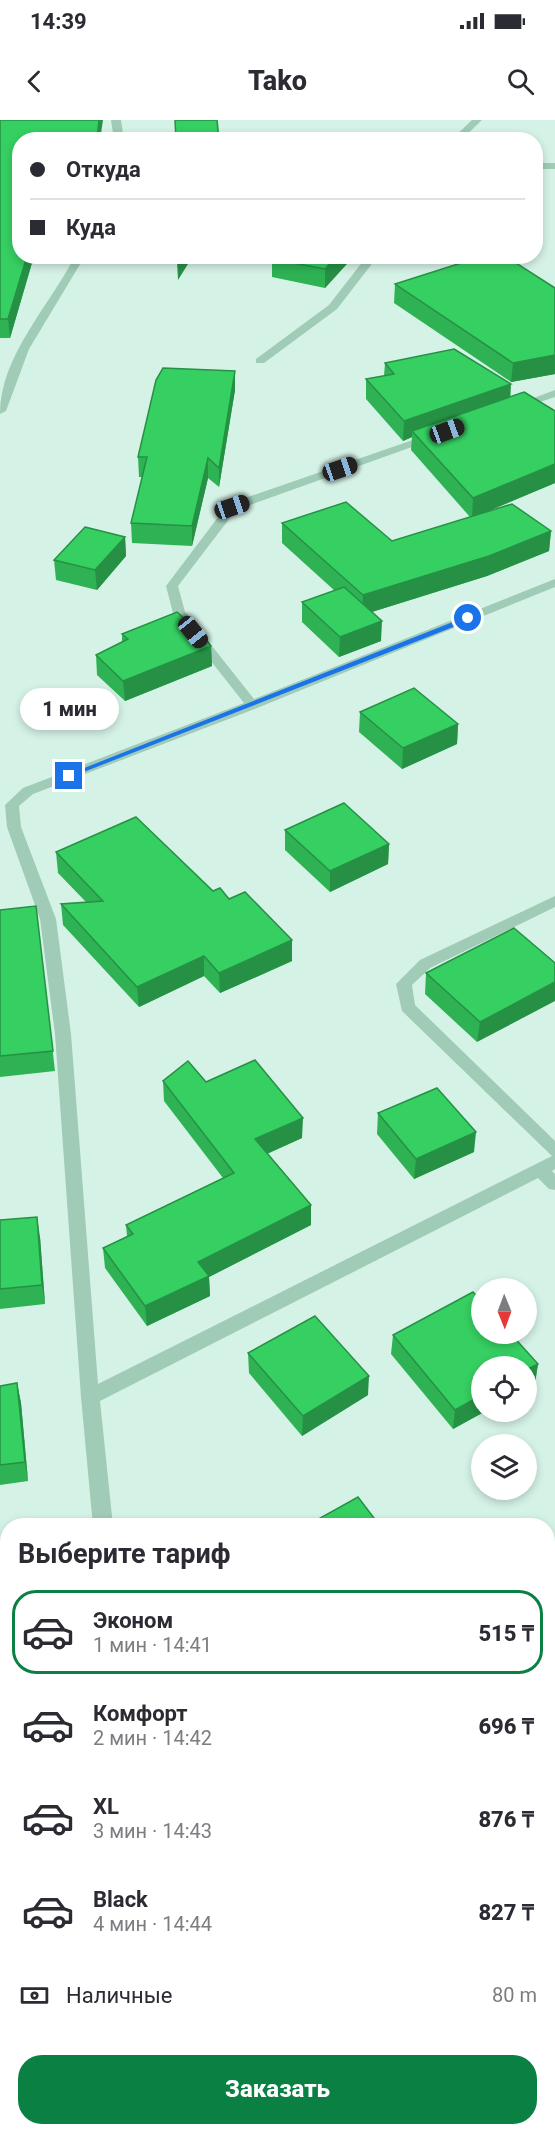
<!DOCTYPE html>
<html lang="ru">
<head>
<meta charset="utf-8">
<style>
	:root { --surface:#fff; --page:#f2f2f3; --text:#2b2b33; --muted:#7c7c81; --line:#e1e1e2; --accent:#0b8043 }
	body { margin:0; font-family:Roboto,sans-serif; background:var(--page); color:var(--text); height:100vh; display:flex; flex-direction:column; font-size:22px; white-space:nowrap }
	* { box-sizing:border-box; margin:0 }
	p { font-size:20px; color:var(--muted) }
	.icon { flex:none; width:33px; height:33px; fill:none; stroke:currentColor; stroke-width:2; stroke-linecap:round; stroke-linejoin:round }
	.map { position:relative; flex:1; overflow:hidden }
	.sheet { position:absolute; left:0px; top:1398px; width:555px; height:618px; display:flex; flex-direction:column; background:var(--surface); border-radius:24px 24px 0 0; box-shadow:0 3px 9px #0003 }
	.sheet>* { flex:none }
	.top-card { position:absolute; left:12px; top:12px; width:531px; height:132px; border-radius:24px; box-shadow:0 3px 9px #0003; display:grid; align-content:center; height:132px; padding:0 18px; background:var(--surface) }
	.needle { width:39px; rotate:179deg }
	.fabs { position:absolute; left:471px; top:1158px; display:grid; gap:12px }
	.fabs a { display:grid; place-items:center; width:66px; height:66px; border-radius:50%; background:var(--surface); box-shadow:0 3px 9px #0003; font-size:30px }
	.end { position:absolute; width:27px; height:27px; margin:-14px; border:8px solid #1a73e8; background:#fff; box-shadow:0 0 0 3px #fff }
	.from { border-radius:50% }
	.bubble { position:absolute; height:42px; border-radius:21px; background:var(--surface); box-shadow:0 3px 9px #0003; font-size:20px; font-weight:800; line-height:42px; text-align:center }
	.car { position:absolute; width:18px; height:36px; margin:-18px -9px; border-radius:8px; box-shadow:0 0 4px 2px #0007; background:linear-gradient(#222 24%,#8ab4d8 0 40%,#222 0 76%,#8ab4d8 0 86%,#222 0) }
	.top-card b { display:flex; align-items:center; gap:21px; height:57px; font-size:22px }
	.top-card b+b { border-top:2px solid var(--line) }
	.top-card i { width:15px; height:15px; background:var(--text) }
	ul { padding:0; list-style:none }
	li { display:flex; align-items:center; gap:18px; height:84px; margin:0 12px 9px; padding:0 6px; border:3px solid transparent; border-radius:24px }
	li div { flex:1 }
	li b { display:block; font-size:22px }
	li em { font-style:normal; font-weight:800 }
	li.current { border-color:var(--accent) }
	li>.icon { width:54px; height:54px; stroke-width:1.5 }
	h2 { padding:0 18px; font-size:27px; line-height:72px }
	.pay { display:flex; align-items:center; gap:15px; height:66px; padding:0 18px; font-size:22px }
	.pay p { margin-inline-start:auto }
	.primary-button { display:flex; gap:12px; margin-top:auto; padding:12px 18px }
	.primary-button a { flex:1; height:69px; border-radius:24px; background:var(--accent); color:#fff; font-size:24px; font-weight:800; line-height:69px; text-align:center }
	.status { display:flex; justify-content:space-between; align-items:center; height:42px; padding:0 30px; background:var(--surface); direction:ltr }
	.status svg { height:16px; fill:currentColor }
	header { display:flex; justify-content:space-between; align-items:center; height:78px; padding:0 18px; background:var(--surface); font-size:27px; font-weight:800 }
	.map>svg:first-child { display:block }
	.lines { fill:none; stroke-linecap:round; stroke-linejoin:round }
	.minor { fill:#a0cbb6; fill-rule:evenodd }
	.wall { fill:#2eb254 }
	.shaded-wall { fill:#269145 }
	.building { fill:#36cf62; stroke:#269145; stroke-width:1.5 }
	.route { fill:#1a73e8 }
</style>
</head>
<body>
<div class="status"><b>14:39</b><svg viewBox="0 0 49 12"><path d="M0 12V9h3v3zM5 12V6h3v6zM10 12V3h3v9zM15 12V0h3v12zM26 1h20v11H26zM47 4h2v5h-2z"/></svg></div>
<header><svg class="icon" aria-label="back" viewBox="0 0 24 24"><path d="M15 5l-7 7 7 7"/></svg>Tako<svg class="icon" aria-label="search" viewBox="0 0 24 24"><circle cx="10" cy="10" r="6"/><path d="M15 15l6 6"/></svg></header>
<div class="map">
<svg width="555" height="2016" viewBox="0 0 555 2016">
	<rect width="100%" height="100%" fill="#d5f2e6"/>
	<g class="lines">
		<!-- minor -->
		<g class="minor">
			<path d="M111,0H121L124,20H114Z"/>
			<path d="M472,0H482L461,20H451Z"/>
			<rect x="536" y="43" width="19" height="6"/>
			<path d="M75,136H85L29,229L6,291L0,294C0,236 49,187 75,136Z"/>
			<path d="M367,136H378L337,189L264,243H256V239L329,185Z"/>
			<path d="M555,270V277L516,290L510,287Z"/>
			<path d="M433,313L439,316L437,318L236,390L178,466L185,492L254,579L555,459V467L257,588L33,674L19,686L21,707L56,799L71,914L98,1264L552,1036L402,891L396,864L420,840L555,776V787L430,848L412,865L415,885L555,1021V1049L552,1051L555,1054V1070L549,1069L538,1058L100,1281L113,1406H93L81,1277L55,914L40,799L7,707L5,685L23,668L244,583L173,493L166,466L228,384Z"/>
			<path d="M555,1719V1743L548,1746V1722Z"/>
			<path d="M156,2008H180L181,2016H157Z"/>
		</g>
	</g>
	<!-- wall -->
	<g class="wall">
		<path d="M0,0L20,20V136H34L10,218H0Z"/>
		<path d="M274,136H354L325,168L272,157V139Z"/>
		<path d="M395,164L555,168V254L511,262L394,183Z"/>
		<path d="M385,243L510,277L555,291V363L486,392L551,411L549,431L487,456L372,492L381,521L339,537L302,502V482L335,471L282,423V403L392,421L470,397L411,330L412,317L403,321L366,279V259L384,256Z"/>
		<path d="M235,270L219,367L208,358L192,426L132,423L131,403L143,357H139L138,337Z"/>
		<path d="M125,417L126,436L97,470L56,460L54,440Z"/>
		<path d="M122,514L211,526L212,546L125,581L97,555L96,535L122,522Z"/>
		<path d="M360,592L458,604L457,624L402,649L359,612Z"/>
		<path d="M285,710L389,724L388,744L330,772L285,730Z"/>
		<path d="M56,732L213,771L229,779L292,820V841L220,873L204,856L139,887L63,805L61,784L86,782L58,753Z"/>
		<path d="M36,786L55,951L0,957V790Z"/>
		<path d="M514,808L477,922L425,874L426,853Z"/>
		<path d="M163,961L206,962L302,1018L267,1034L311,1085V1105L209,1157L210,1176L147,1206L105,1148L103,1128L127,1116L126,1105L223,1058L164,981Z"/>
		<path d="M378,993L474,1032L414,1059L377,1014Z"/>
		<path d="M0,1100L40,1117L45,1184L0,1189Z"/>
		<path d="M393,1215L538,1244L535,1263L482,1292H484L453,1309L391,1234Z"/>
		<path d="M248,1233L368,1275L302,1316L249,1253Z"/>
		<path d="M17,1263L21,1283L28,1361L0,1365V1266Z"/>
		<path d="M8,1621V1895L0,1896V1622Z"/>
		<path d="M215,2008H315L320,2016H219Z"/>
		<path d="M504,2008H548L555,2016H509Z"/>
	</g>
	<!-- shaded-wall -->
	<g class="shaded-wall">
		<path d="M99,0H103L100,20H97Z"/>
		<path d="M27,136H34L10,218L8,199Z"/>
		<path d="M181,136H193L178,160L177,141Z"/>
		<path d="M337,136H354L325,168V149Z"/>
		<path d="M555,235V254L511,262L513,243Z"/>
		<path d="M235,251V270L219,367V348Z"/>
		<path d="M511,264L510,283L412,311V317L403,321L404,301Z"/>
		<path d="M208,338V358L192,426V406Z"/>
		<path d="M555,344V363L472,398L473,378Z"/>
		<path d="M551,411L549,431L487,456L362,495L363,475Z"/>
		<path d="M125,417L126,436L97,470L95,450Z"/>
		<path d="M382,501L381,521L339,537L340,517Z"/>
		<path d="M211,526L212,546L125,581L123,561Z"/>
		<path d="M458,604L457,624L402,649L403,628Z"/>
		<path d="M389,724L388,744L330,772V751Z"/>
		<path d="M292,820V841L220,873L219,853Z"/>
		<path d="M204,836V856L139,887L137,867Z"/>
		<path d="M555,862V881L477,922L480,902Z"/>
		<path d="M303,998L302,1018L255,1039V1019Z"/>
		<path d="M476,1012L474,1032L414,1059L416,1039Z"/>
		<path d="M311,1085V1105L209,1157L210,1176L147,1206L145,1186L198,1142Z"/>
		<path d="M37,1097L40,1117L45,1184L42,1165Z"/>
		<path d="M538,1244L535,1263L526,1268V1250Z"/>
		<path d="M369,1256L368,1275L302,1316L303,1296Z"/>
		<path d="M17,1263L21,1283L28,1361L25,1342Z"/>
		<path d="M482,1275V1292H484L453,1309L455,1290Z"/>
	</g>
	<!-- building -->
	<g class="building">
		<path d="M0,0H99L97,20H20V136H27L8,199H0Z"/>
		<path d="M175,0H217L219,20H176Z"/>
		<path d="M274,136H337L325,149L272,139Z"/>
		<path d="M483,136H505L555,168V235L513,243L395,164Z"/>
		<path d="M454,229L511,264L404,301L366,259L394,254L385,243Z"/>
		<path d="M163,248L235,251L219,348L208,338L192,406L131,403L147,337H138L156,260Z"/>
		<path d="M524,272L555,291V344L473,378L412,311Z"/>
		<path d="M346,382L392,421L512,384L551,411L489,436L363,475L282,403Z"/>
		<path d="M85,407L125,417L95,450L54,440Z"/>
		<path d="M344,467L382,501L340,517L302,482Z"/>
		<path d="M177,492L201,513L211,526L123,561L96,535L128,519L122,514Z"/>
		<path d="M414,568L458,604L403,628L360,592Z"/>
		<path d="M344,683L389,724L330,751L285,710Z"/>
		<path d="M136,697L213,771L220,768L229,779L245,772L292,820L219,853L204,836L137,867L61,784L103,781L56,732Z"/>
		<path d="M36,786L53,931L0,936V790Z"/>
		<path d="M514,808L555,843V862L480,902L426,853Z"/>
		<path d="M255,940L303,998L255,1019L311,1085L198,1142L209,1156L145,1186L103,1128L133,1114L126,1105L234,1053L163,961L188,941L206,962Z"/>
		<path d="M437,968L476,1012L416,1039L378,993Z"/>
		<path d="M37,1097L42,1165L0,1169V1100Z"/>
		<path d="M473,1172L482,1181V1214H511L538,1244L526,1250V1246H482V1275L455,1290L393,1215Z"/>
		<path d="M315,1196L369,1256L303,1296L248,1233Z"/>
		<path d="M17,1263L25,1342L0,1345V1266Z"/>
		<path d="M358,1377L380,1406H306Z"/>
		<path d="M8,1621V1880L0,1881V1622Z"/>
		<path d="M555,1908V2016H522L517,2008H548V1913Z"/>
		<path d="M222,2008H315L320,2016H226Z"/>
	</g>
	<!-- route -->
	<path class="route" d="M468,496L472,498L471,500L71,657L64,656Z"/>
</svg>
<div class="fabs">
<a><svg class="needle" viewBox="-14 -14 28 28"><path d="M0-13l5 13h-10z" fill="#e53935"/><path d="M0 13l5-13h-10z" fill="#7c7c81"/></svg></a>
<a><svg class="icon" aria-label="locate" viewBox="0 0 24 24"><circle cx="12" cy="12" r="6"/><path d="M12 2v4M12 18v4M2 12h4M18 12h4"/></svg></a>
<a><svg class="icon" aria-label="layers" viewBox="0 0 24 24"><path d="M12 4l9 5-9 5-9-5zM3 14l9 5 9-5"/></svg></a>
</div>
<i class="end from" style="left:468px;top:498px"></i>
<i class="end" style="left:69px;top:656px"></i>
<div class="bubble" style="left:20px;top:568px;width:99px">1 мин</div>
<i class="car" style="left:447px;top:311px;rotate:70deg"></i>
<i class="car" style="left:340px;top:349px;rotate:71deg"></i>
<i class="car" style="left:232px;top:387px;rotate:71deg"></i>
<i class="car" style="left:193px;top:512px;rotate:141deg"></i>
<div class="top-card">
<b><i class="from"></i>Откуда</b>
<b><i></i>Куда</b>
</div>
<section class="sheet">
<h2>Выберите тариф</h2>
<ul>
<li class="current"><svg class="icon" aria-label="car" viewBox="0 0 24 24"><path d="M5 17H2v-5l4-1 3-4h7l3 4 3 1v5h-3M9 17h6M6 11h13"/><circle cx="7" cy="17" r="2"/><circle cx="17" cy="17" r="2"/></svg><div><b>Эконом</b><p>1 мин · 14:41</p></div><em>515 ₸</em></li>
<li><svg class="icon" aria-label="car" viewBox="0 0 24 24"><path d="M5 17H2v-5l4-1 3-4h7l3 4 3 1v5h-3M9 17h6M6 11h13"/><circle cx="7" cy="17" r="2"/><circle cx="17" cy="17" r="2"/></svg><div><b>Комфорт</b><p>2 мин · 14:42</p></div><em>696 ₸</em></li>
<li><svg class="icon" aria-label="car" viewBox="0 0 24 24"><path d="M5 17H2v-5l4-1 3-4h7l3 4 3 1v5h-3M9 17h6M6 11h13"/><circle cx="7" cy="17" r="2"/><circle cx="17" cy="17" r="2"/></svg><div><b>XL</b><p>3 мин · 14:43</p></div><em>876 ₸</em></li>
<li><svg class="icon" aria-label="car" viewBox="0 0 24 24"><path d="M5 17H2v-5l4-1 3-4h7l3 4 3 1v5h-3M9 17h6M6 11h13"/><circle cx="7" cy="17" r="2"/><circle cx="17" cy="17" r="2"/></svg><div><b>Black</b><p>4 мин · 14:44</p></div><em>827 ₸</em></li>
</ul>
<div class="pay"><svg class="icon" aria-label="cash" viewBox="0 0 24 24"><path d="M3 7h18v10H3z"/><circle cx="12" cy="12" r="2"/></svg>Наличные<p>80 m</p></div>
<div class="primary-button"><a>Заказать</a></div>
</section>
</div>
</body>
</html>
